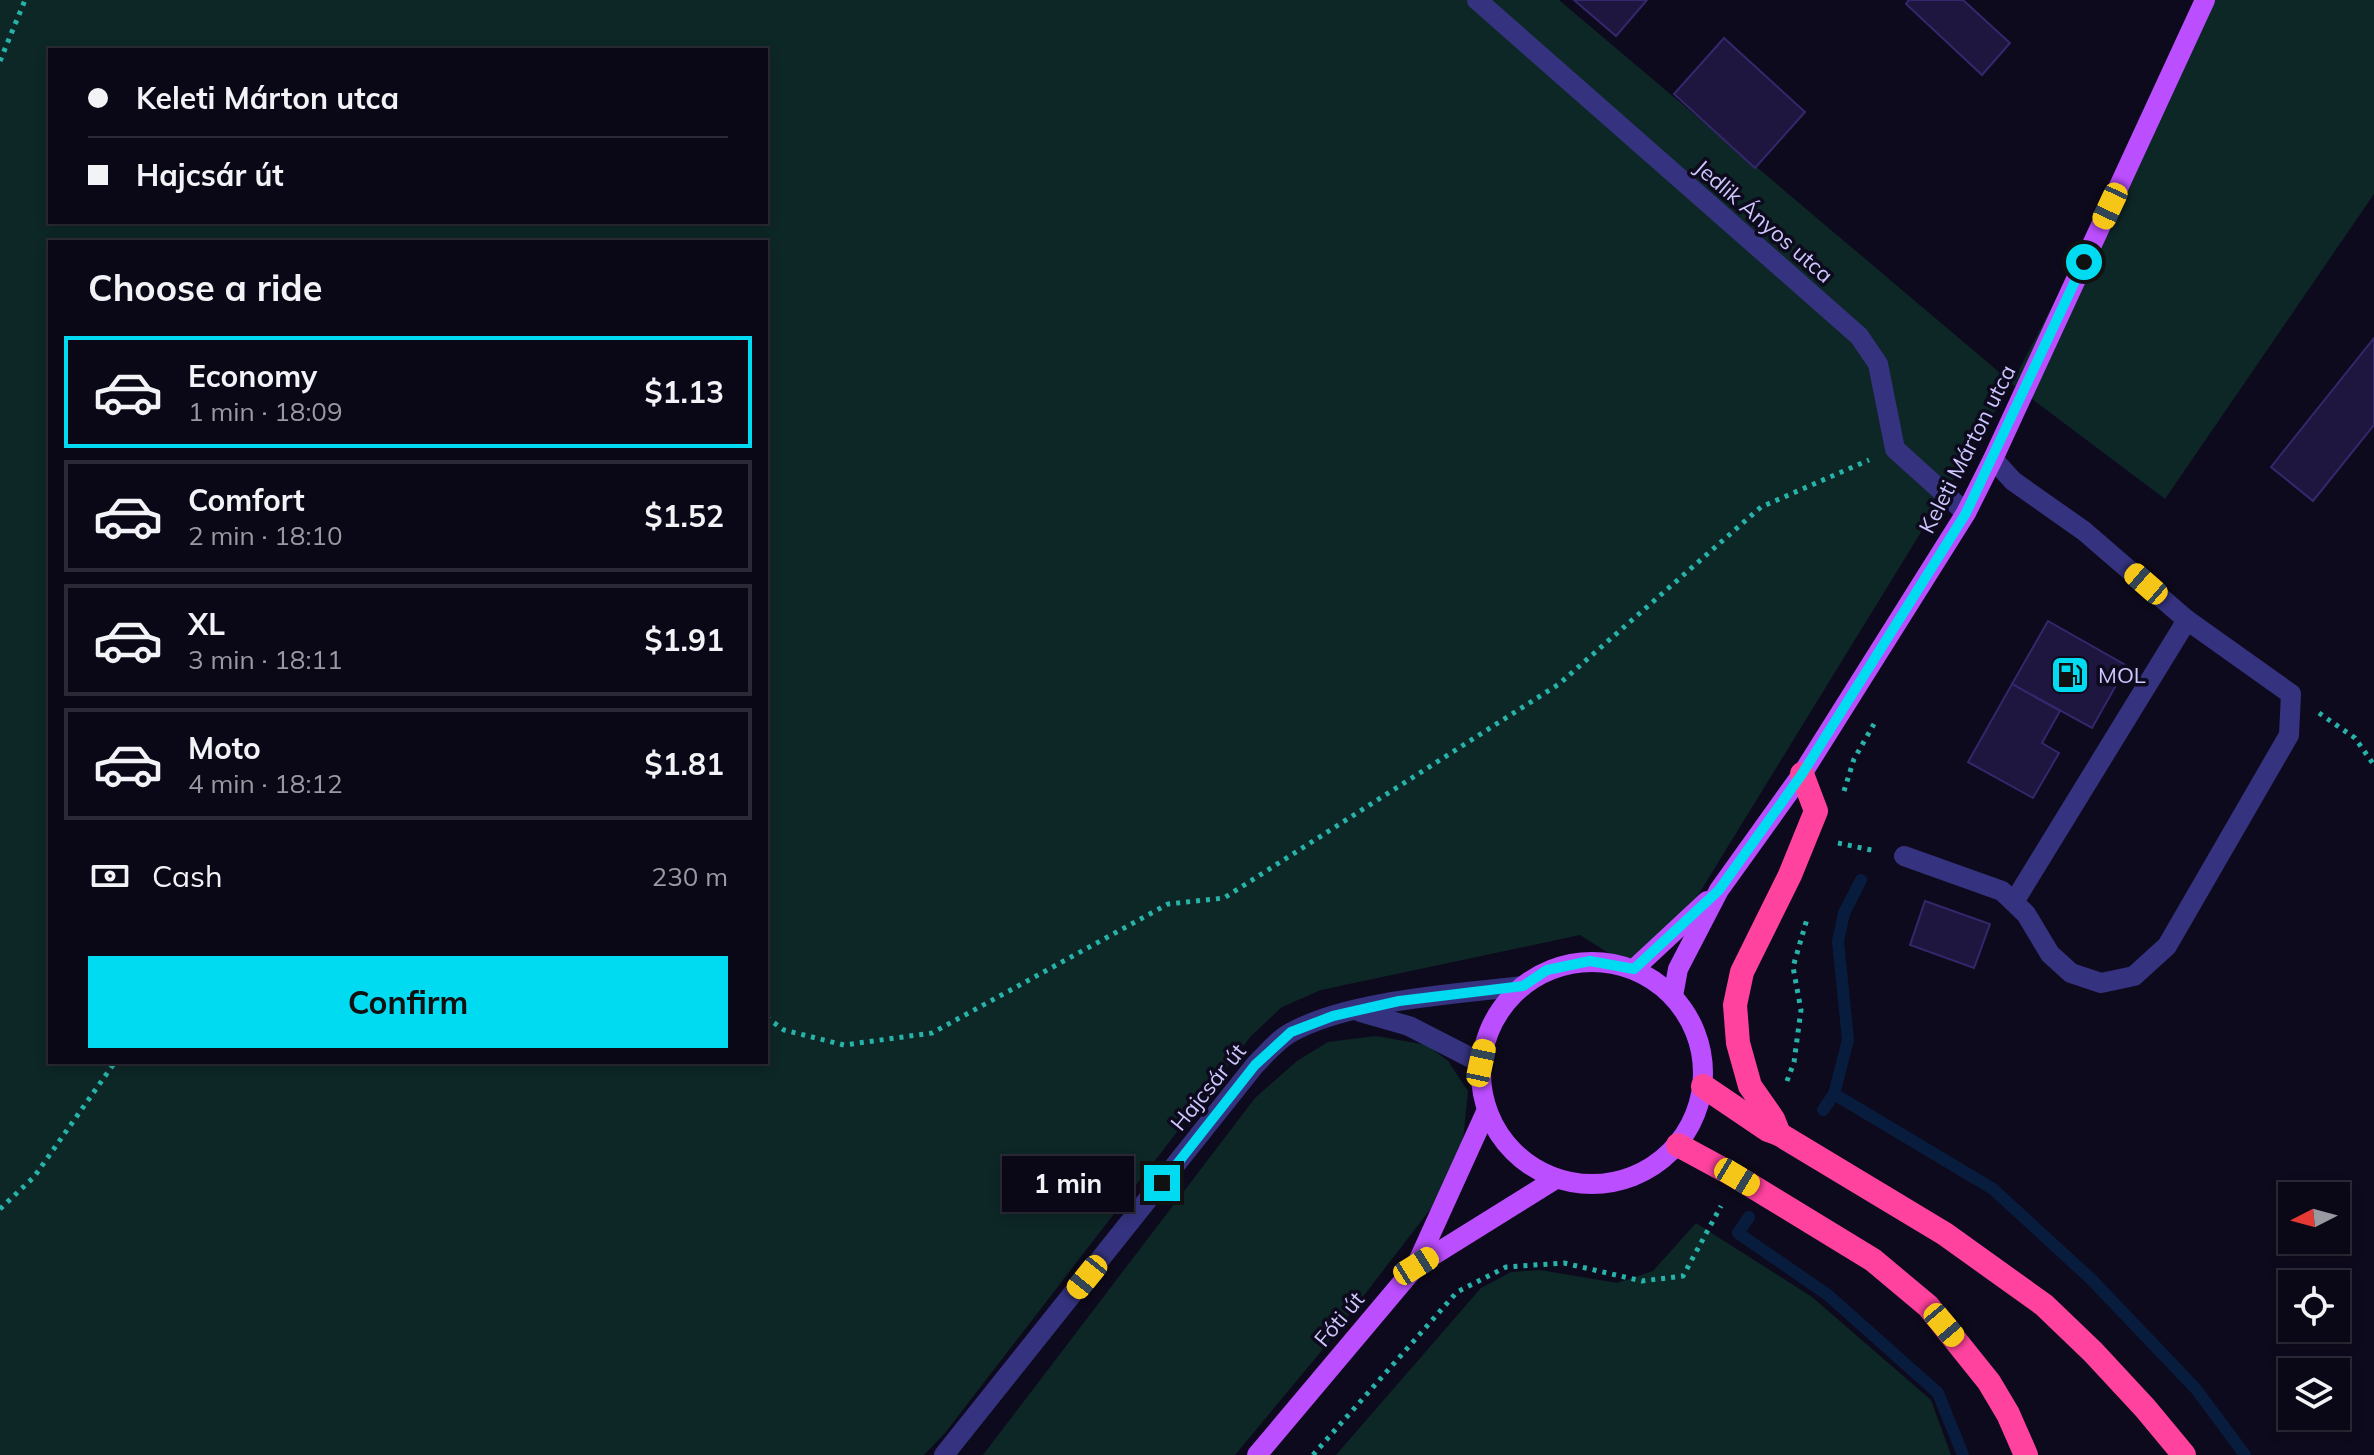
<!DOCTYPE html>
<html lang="en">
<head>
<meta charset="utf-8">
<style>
	:root { --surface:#0a0816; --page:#181623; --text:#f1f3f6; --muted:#999aa1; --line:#2a2935; --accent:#00dbf2 }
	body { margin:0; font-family:Mulish,sans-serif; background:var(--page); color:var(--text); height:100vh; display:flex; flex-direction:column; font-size:30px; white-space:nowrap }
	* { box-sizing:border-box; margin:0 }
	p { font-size:26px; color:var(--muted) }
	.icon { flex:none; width:44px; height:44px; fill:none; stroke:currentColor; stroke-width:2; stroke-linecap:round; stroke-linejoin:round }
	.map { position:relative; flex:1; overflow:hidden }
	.details { position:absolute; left:48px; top:240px; width:720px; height:824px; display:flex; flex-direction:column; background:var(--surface); border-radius:0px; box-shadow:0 4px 12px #0003,0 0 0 2px var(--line) }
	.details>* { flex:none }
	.hud { position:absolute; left:48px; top:48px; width:720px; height:176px; border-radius:0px; box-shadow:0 4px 12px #0003,0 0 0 2px var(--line); display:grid; align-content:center; height:176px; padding:0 40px; background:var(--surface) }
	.needle { width:52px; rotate:264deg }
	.controls { position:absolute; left:2278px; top:1182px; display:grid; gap:16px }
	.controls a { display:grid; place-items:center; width:72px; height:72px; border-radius:0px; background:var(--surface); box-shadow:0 4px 12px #0003,0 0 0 2px var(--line); font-size:40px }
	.end { position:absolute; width:36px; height:36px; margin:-18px; border:10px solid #00dbf2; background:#111; box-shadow:0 0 0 4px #111 }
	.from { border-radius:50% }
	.bubble { position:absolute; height:56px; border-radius:0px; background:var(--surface); box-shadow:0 4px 12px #0003,0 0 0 2px var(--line); font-size:26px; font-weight:700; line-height:56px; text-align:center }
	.car { position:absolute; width:24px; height:48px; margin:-24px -12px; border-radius:10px; box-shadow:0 0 6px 2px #0007; background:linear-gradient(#f5c518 24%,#345 0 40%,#f5c518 0 76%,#345 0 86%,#f5c518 0) }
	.hud b { display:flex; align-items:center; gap:28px; height:76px; font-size:30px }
	.hud b+b { border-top:2px solid var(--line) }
	.hud i { width:20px; height:20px; background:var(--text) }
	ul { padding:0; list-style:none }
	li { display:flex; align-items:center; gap:24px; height:112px; margin:0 16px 12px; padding:0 24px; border:4px solid var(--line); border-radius:0px }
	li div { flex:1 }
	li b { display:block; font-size:30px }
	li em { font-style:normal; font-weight:700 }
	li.on { border-color:var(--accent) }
	li>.icon { width:72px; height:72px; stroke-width:1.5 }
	h2 { padding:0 40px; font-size:36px; line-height:96px }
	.pay { display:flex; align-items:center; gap:20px; height:88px; padding:0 40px; font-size:30px }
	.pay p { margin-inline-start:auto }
	.action { display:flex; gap:16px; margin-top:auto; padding:16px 40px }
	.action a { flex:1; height:92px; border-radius:0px; background:var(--accent); color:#111; font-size:32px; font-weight:700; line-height:92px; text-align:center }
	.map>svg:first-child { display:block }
	.green { fill:#0d2726; fill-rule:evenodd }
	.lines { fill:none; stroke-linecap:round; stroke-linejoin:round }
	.stream { stroke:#081d3e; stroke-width:12 }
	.building { fill:#1e163f; stroke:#34276c; stroke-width:2 }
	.path { stroke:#27b3a9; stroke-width:5; stroke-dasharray:4 6; stroke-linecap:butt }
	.minor { stroke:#35337f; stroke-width:20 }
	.major { stroke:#bb4eff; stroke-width:20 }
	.highway { stroke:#ff429e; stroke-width:24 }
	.route { stroke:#00dbf2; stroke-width:10 }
	.labels { text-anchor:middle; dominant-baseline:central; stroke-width:7; stroke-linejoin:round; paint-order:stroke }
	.street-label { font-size:22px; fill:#cdc7ff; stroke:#0e0a1d }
	.poi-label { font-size:22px; fill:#cdc7ff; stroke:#0e0a1d; text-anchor:start }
</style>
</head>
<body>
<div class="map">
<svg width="2374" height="1455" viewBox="0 0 2374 1455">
	<rect width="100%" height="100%" fill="#0e0a1d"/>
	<!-- green -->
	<g class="green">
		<path d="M0,0H1559L2012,383L2212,0H2374V194L2165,499L2012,384L1668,944L1634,969L1580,935L1321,990L1282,1007L1251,1036L945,1433L924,1455H0ZM50,50H766V222H50ZM50,242H766V1062H50Z"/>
		<path d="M1376,1036L1427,1045L1448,1061L1468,1091L1463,1140L1439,1198L1318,1355L1235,1455H983L1255,1098L1297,1061L1328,1042Z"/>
		<path d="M1696,1223L1812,1297L1931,1400L1951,1455H1336L1481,1288L1511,1272L1540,1270L1617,1283L1653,1271Z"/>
	</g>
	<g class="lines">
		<!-- stream -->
		<g class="stream">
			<path d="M1861,880L1844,913L1838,941L1848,1040L1834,1094L1993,1189L2091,1279L2196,1389L2245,1455"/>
			<path d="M1823,1110L1834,1094"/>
			<path d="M1749,1217L1738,1233L1828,1295L1938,1393L1963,1455"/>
		</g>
	</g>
	<!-- building -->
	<g class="building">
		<path d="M1574,0H1647L1616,36Z"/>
		<path d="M1909,0H1963L2010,43L1982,75L1906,4Z"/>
		<path d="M1724,38L1805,112L1755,168L1674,94Z"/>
		<path d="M2374,338V425L2313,501L2271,467Z"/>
		<path d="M2048,621L2127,666L2092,728L2012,684Z"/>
		<path d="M2012,684L2060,711L2042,743L2059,753L2033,798L1968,762Z"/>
		<path d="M1925,901L1990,924L1974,968L1910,945Z"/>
	</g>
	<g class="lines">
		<!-- path -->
		<g class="path">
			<path d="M0,61L25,0"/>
			<path d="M2319,713L2355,738L2374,765"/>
			<path d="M1844,791L1854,759L1874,724"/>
			<path d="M1838,843L1876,851"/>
			<path d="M766,1017L784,1030L844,1045L932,1033L1168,904L1224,898L1559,684L1761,507L1869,460"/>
			<path d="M1787,1081L1794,1062L1801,1010L1793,967L1807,919"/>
			<path d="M0,1209L34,1177L115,1062"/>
			<path d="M1313,1455L1457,1292L1506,1267L1564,1263L1642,1281L1683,1276L1721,1206"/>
		</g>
		<!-- minor -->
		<g class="minor">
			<path d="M1477,0L1859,336L1878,364L1895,449L1966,513"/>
			<path d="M1904,856L2002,891L2026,914L2050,954L2071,973L2101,983L2134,976L2167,946L2289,735L2291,694L2187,620L2084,531L2013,481L1993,459"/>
			<path d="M2014,902L2187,620"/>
			<path d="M1360,1012L1409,1026L1481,1063"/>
			<path d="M944,1455L1255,1065C1266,1054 1278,1039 1292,1032C1350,1000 1457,994 1523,986"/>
		</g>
		<!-- major -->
		<g class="major">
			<circle cx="1592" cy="1073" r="111"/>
			<path d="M1634,969L1707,901"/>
			<path d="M1673,996L1678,969L1719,890L1802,774L1966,513L1993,459L2205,0"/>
			<path d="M1416,1266L1486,1112"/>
			<path d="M1257,1455L1416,1266L1554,1180"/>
		</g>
		<!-- highway -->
		<g class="highway">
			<path d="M1703,1086L1768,1130L1779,1134L1945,1234L2044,1305L2093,1352L2145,1408L2184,1455"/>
			<path d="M1779,1134L1773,1119L1750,1086L1738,1043L1735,1005L1742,972L1790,875L1816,811L1802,774"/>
			<path d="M1678,1145L1737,1177L1873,1260L1928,1306L1989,1382L2008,1414L2026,1455"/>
		</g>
	</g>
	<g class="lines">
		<!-- route -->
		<path class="route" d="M1162,1183L1255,1065L1291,1032L1333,1016L1399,1001L1523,986L1547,970L1590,961L1634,969L1719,890L1802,774L1966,513L2084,262"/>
	</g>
	<!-- icons -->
	<defs>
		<symbol id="fuel-square" viewBox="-11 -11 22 22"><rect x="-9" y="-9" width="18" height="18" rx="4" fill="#00dbf2" stroke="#0e0a1d"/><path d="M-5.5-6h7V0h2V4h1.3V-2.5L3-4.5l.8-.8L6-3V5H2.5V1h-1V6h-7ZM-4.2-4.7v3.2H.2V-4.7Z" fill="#111"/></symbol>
	</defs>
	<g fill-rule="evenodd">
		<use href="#fuel-square" x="2048" y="653" width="44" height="44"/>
	</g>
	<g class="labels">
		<!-- street labels -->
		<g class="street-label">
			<text transform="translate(1764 221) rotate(41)">Jedlik Ányos utca</text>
			<text transform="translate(1967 449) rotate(-63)">Keleti Márton utca</text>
			<text transform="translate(1208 1087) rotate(-51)">Hajcsár út</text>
			<text transform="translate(1339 1319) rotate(-50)">Fóti út</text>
		</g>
		<!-- poi labels -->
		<g class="poi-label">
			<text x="2098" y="675">MOL</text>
		</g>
	</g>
</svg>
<div class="controls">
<a><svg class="needle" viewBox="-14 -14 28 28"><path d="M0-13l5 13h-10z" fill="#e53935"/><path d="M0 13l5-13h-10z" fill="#999aa1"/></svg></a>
<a><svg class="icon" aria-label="locate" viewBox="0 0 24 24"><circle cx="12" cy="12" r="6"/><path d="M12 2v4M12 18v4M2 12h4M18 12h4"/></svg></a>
<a><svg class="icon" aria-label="layers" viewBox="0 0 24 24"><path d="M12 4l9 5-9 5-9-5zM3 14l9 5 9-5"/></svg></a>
</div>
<i class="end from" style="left:2084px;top:262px"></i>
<i class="end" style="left:1162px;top:1183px"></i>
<div class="bubble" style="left:1002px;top:1156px;width:132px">1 min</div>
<i class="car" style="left:2110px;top:206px;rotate:205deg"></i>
<i class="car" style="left:2146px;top:584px;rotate:311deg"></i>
<i class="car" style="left:1481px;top:1063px;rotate:12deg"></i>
<i class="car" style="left:1737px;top:1177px;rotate:121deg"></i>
<i class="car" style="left:1416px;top:1266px;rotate:58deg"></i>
<i class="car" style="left:1087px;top:1277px;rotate:219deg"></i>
<i class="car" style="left:1944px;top:1325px;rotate:140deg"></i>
<div class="hud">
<b><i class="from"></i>Keleti Márton utca</b>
<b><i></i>Hajcsár út</b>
</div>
<section class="details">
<h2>Choose a ride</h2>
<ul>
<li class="on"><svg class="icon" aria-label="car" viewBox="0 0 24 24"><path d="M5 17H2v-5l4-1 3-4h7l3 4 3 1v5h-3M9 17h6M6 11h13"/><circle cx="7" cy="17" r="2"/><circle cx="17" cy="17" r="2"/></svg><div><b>Economy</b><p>1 min · 18:09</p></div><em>$1.13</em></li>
<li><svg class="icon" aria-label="car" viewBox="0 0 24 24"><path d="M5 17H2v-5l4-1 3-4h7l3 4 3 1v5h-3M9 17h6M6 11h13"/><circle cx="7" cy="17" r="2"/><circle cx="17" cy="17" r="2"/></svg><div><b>Comfort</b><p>2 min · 18:10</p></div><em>$1.52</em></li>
<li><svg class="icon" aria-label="car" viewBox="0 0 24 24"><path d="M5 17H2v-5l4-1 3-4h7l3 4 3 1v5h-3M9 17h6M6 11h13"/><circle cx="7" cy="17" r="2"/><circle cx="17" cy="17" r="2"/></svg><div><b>XL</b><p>3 min · 18:11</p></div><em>$1.91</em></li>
<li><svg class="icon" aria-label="car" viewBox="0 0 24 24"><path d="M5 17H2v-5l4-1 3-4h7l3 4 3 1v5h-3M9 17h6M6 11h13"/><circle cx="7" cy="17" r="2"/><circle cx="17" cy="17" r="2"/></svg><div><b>Moto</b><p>4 min · 18:12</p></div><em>$1.81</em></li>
</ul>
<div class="pay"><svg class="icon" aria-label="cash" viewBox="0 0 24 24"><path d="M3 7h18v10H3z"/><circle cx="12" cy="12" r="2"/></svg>Cash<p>230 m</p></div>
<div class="action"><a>Confirm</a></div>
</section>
</div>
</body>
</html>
